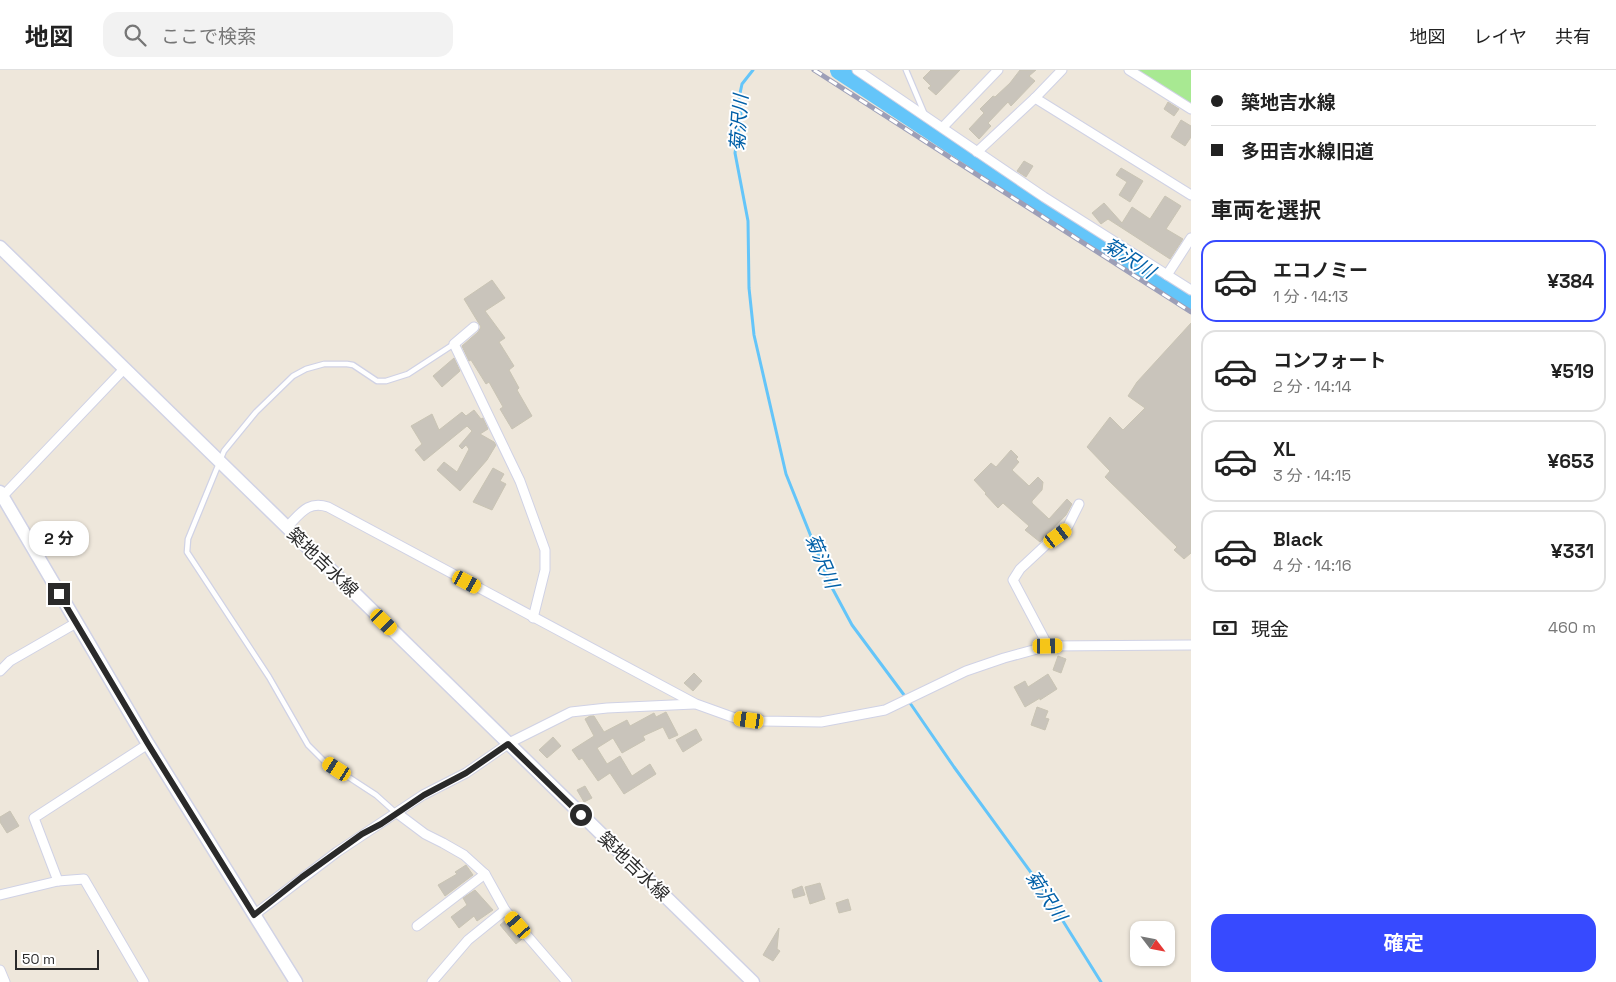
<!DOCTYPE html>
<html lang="ja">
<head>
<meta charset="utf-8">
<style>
	:root { --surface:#fff; --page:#f2f2f2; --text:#222; --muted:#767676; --line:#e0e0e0; --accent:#374aff }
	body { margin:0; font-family:"Space Grotesk","Noto Sans JP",sans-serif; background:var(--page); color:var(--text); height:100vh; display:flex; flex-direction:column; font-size:19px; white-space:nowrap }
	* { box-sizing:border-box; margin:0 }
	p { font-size:16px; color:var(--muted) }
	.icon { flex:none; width:28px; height:28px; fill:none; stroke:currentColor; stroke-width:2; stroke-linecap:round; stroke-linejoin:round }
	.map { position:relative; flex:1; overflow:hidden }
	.details { display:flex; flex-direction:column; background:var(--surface); width:425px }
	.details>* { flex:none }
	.guide { display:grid; align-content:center; height:110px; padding:0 20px; background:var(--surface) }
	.needle { width:32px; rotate:122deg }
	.controls { position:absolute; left:1130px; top:851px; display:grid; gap:10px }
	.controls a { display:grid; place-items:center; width:45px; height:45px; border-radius:10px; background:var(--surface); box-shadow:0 1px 4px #0004; font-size:25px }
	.scale { position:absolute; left:15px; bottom:12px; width:84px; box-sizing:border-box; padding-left:5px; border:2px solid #2a2a2a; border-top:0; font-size:14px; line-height:18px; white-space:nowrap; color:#2a2a2a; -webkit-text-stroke:4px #fff; paint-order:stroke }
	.end { position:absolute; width:22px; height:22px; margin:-11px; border:6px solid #2a2a2a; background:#fff; box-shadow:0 0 0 2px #fff }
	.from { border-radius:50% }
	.bubble { position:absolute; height:35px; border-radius:15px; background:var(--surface); box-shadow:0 1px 4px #0004; font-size:16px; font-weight:700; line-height:35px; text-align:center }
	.car { position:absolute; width:15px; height:30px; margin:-15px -8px; border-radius:6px; box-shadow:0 0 4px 1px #0007; background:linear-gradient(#f5c518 24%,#345 0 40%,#f5c518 0 76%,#345 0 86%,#f5c518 0) }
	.guide b { display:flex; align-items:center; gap:18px; height:48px; font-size:19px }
	.guide b+b { border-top:1px solid var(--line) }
	.guide i { width:12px; height:12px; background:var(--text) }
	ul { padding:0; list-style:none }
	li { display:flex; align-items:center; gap:15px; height:82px; margin:0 10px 8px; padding:0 10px; border:2px solid var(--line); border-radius:15px }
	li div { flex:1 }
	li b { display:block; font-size:19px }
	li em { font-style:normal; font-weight:700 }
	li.on { border-color:var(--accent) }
	li>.icon { width:45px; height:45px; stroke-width:1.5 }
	h2 { padding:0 20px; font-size:22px; line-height:60px }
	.pay { display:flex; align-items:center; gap:12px; height:55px; padding:0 20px; font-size:19px }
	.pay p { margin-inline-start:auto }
	.cta { display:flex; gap:10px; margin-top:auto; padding:10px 20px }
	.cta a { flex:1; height:58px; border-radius:15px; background:var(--accent); color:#fff; font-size:20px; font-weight:700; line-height:58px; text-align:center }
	header { display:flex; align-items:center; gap:30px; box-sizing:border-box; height:70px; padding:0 25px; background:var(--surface); border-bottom:1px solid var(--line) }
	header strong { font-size:24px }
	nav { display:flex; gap:28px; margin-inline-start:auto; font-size:18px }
	.search { width:350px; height:45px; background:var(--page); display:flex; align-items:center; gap:12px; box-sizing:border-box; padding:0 18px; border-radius:15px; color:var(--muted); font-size:19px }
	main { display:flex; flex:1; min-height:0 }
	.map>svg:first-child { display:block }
	.green { fill:#a8e992 }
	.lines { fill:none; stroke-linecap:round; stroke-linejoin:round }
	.stream { stroke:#64c5f9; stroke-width:3 }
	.river { stroke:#64c5f9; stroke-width:20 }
	.building { fill:#c9c4bb; stroke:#c9c4b4 }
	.lane-casing { stroke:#d0d2e5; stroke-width:7 }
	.street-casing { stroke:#d0d2e5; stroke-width:11 }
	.secondary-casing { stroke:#d0d2e5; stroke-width:15 }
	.lane { stroke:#fff; stroke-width:4.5 }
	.street { stroke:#fff; stroke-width:9 }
	.secondary { stroke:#fff; stroke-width:12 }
	.rail-casing { stroke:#9d9fb7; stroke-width:5 }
	.rail { stroke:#fff; stroke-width:3; stroke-dasharray:9; stroke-linecap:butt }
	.route { stroke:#2a2a2a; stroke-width:6 }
	.labels { text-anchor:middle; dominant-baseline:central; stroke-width:4; stroke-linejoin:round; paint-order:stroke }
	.street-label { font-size:18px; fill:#2a2a2a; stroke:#fff }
	.water-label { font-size:19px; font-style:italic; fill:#0160a8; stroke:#fff }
</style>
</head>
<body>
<header>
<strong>地図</strong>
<div class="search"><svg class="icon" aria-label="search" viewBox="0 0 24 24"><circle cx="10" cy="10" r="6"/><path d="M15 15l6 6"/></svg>ここで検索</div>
<nav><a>地図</a><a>レイヤ</a><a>共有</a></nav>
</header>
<main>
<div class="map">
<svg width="1191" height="912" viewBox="0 0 1191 912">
	<rect width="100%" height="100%" fill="#eee7db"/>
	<!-- green -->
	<path class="green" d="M1129,0H1191V39Z"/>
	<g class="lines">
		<!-- stream -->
		<path class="stream" d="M753,0L742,14L739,28L741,45L735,83L748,151L749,218L754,265L786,404L830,514L852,555L910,633L954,697L1043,819L1101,912"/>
		<!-- river -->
		<path class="river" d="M840,0L1027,123L1191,229"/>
	</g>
	<!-- building -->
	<g class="building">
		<path d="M931,0H960L936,25L928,18L931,16L923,8Z"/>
		<path d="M1020,0H1036L1029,6L1035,11L1011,36L1008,32L988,53L991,56L979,69L969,59L984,43L980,39L993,26L995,27L1010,13Z"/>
		<path d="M1168,32L1179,39L1174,46L1164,39Z"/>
		<path d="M1181,50L1191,56V67L1185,76L1171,67Z"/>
		<path d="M1024,91L1033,96L1026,107L1017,101Z"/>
		<path d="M1121,98L1143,111L1130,132L1119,125L1127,112L1116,105Z"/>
		<path d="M1165,126L1181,136L1166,159L1183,169L1170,189L1108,149L1101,154L1092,143L1104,133L1122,153L1132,137L1150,149Z"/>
		<path d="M492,210L505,228L485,241L505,268L499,272L514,296L509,300L519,318L517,320L532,346L512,359L500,339L503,337L489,312L486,314L471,290L469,291L462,276L478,262L481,257L464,229Z"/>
		<path d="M1191,253V483L1184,489L1174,480L1177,477L1105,407L1110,401L1087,377L1110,347L1123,360L1145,338L1128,326L1137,312Z"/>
		<path d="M454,288L460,301L442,317L433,306Z"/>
		<path d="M474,340L481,349L483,348L488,359L480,364L494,372L496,375L487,390L460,421L437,400L444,392L457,402L469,379L466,375L462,379L459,376L472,361L467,356L424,391L415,380L422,374L411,356L432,344L439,360L462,342L466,346Z"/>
		<path d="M1011,380L1018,387L1016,389L1019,392L1012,400L1029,416L1038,407L1043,412L1042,420L1032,431V433L1049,449L1067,429L1072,434L1066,445L1040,472L1025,460L1029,456L1003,433L998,438L985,424L986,423L974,410L991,393L996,397Z"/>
		<path d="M493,398L504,404L500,411L506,414L492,440L473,432Z"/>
		<path d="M1058,586L1066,589L1061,603L1053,600Z"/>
		<path d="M694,603L702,611L693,621L684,613Z"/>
		<path d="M1048,604L1057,619L1040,630V628L1025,637L1014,617L1025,611L1028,617Z"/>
		<path d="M1037,637L1048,641L1045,648L1049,649L1045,660L1031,655Z"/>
		<path d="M666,642L678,665L669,669L663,657L643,666L645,670L622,683L613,668L597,678L607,694L620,686L632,706L650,694L656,704L624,724L610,703L598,711L582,688L579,690L572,680L594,666L585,649L590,646H594L604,662L627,650L630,656L654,643L656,647Z"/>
		<path d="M696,659L702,670L683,682L676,670Z"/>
		<path d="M553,667L561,676L547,688L539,680Z"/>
		<path d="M585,716L592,728L584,732L577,720Z"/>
		<path d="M10,741L19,756L7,763L0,752V747Z"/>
		<path d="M466,795L473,805L445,826L438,815L457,804L455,802Z"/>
		<path d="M820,813L825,829L810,834L805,817Z"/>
		<path d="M802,816L805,825L794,828L792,820Z"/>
		<path d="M475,820L493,840L477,851L474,846L459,858L451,847L467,835L463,828Z"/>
		<path d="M848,829L851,840L839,843L836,833Z"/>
		<path d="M506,850L522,869L516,874L500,855Z"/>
		<path d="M779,858L777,879L780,881L773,891L763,885Z"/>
	</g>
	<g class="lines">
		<defs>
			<g id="lane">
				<path d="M906,0L925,45"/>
				<path d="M396,743L376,725L324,691L308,675L269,607L187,482L188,469L224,381L256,342L293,306L306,299L324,294H347L353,295L377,311H386L408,304L454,274"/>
			</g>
			<g id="street">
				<path d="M857,0L1044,127L1191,220"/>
				<path d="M1129,0L1191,39"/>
				<path d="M1035,28L1191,125"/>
				<path d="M943,57L998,0"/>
				<path d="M977,82L1035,28L1062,0"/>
				<path d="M1167,205L1191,168"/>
				<path d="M474,257L454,274L520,411L545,480V500L533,548"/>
				<path d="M2,427L124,299"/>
				<path d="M287,457C300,444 308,430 328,437L696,634L735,648L763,651L821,652L885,640L966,601L1004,588L1048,576L1191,575"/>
				<path d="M1048,576L1013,510L1020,499L1049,472L1066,460L1079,434"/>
				<path d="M0,601L10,591L76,553"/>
				<path d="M397,743L425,764L443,773L464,785L485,804L505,840L567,912"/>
				<path d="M58,811L34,748L148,674"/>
				<path d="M0,825L58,811L84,809L144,912"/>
				<path d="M254,845L337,782L423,725L466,703L511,672L571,642L607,638L694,634"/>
				<path d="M417,856L485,804"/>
				<path d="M0,900L5,912"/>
				<path d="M432,912L468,870L505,840"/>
			</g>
			<g id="secondary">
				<path d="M0,177L753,912"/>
				<path d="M0,422L148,674L296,912"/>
			</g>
		</defs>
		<!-- lane casing -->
		<use href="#lane" class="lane-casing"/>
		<!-- street casing -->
		<use href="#street" class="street-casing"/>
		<!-- secondary casing -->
		<use href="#secondary" class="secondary-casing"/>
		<!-- lane -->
		<use href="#lane" class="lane"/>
		<!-- street -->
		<use href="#street" class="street"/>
		<!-- secondary -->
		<use href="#secondary" class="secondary"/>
		<defs>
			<path id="rail" d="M814,0L1191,242"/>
		</defs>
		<!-- rail casing -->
		<use href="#rail" class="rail-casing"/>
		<!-- rail -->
		<use href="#rail" class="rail"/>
	</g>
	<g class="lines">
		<!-- route -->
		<path class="route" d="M59,524L148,674L254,845L302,807L362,764L381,754L424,725L466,703L508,674L581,745"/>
	</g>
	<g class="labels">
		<!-- street labels -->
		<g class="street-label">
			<text transform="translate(323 492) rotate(44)">築地吉水線</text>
			<text transform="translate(634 796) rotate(44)">築地吉水線</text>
		</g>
		<!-- water labels -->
		<g class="water-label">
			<text transform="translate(739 53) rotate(-86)">菊沢川</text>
			<text transform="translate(1129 188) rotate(33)">菊沢川</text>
			<text transform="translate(822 491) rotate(67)">菊沢川</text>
			<text transform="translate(1046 826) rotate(56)">菊沢川</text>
		</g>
	</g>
</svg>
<div class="controls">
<a><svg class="needle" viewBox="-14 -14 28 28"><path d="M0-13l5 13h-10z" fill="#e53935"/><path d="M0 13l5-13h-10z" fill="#767676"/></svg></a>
</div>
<div class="scale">50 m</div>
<i class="end from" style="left:581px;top:745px"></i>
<i class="end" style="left:59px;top:524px"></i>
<div class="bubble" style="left:29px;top:451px;width:60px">2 分</div>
<i class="car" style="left:1058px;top:466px;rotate:54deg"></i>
<i class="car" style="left:467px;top:512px;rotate:118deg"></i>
<i class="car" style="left:384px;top:552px;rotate:134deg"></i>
<i class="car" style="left:1048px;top:576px;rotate:89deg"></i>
<i class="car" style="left:749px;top:650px;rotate:278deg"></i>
<i class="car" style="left:337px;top:699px;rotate:303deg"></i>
<i class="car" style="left:518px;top:855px;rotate:319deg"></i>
</div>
<section class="details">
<div class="guide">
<b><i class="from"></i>築地吉水線</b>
<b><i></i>多田吉水線旧道</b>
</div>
<h2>車両を選択</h2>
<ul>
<li class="on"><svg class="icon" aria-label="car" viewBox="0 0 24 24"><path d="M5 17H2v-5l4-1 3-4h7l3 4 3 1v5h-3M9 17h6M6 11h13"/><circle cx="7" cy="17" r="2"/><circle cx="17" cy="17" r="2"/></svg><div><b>エコノミー</b><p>1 分 · 14:13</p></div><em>¥384</em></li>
<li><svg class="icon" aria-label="car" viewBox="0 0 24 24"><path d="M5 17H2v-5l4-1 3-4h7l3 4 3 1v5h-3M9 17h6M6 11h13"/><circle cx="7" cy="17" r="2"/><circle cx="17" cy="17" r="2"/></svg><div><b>コンフォート</b><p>2 分 · 14:14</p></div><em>¥519</em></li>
<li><svg class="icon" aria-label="car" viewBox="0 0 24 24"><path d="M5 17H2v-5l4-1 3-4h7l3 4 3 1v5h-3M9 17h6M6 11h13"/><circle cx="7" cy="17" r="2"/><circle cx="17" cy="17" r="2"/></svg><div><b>XL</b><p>3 分 · 14:15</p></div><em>¥653</em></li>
<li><svg class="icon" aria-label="car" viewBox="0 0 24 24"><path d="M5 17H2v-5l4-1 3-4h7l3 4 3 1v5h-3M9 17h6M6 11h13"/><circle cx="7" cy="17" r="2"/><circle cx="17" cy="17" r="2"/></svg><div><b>Black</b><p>4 分 · 14:16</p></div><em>¥331</em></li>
</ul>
<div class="pay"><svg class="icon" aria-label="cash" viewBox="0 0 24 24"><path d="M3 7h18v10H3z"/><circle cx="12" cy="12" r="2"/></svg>現金<p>460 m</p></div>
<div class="cta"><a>確定</a></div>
</section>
</main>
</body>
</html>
